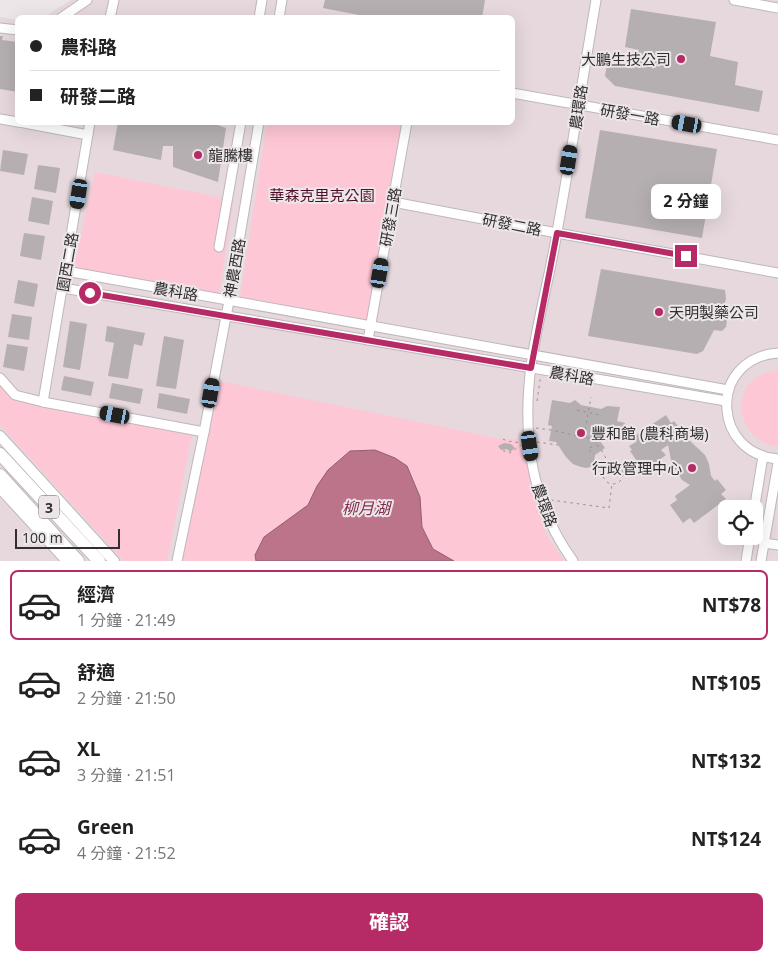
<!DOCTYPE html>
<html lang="zh-TW">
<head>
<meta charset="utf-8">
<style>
	:root { --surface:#fff; --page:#f6f6f6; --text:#222; --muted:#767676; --line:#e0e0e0; --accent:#b62b66 }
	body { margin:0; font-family:"Open Sans","Noto Sans TC",sans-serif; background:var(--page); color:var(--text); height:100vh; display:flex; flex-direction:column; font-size:19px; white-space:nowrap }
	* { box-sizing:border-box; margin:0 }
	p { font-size:16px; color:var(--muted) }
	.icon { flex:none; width:28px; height:28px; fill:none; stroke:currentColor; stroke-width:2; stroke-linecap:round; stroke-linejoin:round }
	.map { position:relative; height:561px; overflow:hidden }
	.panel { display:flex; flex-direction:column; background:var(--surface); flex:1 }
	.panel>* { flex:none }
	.hud { position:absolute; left:15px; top:15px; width:500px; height:110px; border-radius:8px; box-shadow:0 5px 20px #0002; display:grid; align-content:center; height:110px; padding:0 15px; background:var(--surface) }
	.controls { position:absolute; left:718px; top:500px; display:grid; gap:10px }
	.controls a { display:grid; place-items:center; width:45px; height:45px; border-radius:8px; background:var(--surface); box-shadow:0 5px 20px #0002; font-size:25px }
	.scale { position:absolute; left:15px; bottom:12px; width:105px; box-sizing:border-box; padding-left:5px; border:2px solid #312f30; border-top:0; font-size:14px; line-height:18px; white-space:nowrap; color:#312f30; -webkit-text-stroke:4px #ece6e8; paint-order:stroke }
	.end { position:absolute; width:22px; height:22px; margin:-11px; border:6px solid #b62b66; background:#fff; box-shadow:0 0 0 2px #fff }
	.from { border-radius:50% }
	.bubble { position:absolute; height:35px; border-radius:8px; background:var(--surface); box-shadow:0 5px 20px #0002; font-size:16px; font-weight:700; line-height:35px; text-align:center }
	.car { position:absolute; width:15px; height:30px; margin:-15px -8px; border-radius:6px; box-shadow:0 0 4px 1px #0007; background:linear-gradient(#222 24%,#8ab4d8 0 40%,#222 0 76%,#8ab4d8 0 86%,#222 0) }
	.hud b { display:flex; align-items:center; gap:18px; height:48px; font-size:19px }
	.hud b+b { border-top:1px solid var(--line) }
	.hud i { width:12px; height:12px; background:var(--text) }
	ul { padding:9px 0 0; list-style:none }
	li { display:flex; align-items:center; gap:15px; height:70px; margin:0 10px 8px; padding:0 5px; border:2px solid transparent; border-radius:8px }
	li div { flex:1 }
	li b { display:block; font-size:19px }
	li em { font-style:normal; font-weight:700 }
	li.current { border-color:var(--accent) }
	li>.icon { width:45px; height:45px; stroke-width:1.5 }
	.button { display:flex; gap:10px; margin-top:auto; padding:10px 15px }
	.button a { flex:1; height:58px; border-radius:8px; background:var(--accent); color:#fff; font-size:20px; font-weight:700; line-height:58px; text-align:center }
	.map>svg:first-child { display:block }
	.built { fill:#e6d8dc; fill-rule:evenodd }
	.green { fill:#fec7d6 }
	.water { fill:#bc748a; stroke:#925f6f }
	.building { fill:#b5afb1 }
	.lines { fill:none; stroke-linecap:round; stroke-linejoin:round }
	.minor-casing { stroke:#beb8ba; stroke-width:11 }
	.major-casing { stroke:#beb8ba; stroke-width:12 }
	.highway-casing { stroke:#beb8ba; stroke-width:14 }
	.path { stroke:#949092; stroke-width:1; stroke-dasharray:2.5 4; stroke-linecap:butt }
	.minor { stroke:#fff; stroke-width:9 }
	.major { stroke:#fff; stroke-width:10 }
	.highway { stroke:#fff; stroke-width:12 }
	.route { stroke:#b62b66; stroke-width:6 }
	.poi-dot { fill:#b62b66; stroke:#ece6e8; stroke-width:2 }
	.labels { text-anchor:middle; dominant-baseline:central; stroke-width:4; stroke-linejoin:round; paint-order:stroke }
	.shield { fill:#ece6e8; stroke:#696667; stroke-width:1 }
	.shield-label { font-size:14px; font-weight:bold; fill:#312f30 }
	.poi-label { font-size:15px; fill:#312f30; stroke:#ece6e8; text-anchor:start }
	.street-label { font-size:15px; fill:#312f30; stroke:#ece6e8 }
	.park-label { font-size:15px; fill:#4f0d29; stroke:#ece6e8 }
	.water-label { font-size:16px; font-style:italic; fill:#822a4b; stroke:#ece6e8 }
</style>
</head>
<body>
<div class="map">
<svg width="778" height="561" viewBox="0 0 778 561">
	<rect width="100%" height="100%" fill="#ece6e8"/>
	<!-- built -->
	<path class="built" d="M71,0H778V561H0V17L17,20L18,122H512V18L44,17ZM726,509H754V536H726Z"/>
	<!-- green -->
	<g class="green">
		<path d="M267,123H401L367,320L240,297Z"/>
		<path d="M95,172L234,200L219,294L74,268Z"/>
		<path d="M778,370V446C745,443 729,404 753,380C760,374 769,372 778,370Z"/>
		<path d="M219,381L501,439H518L519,447L523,448L546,534L564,561H182Z"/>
		<path d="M0,383L15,400L192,434L167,561H124L0,425Z"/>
	</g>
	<!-- water -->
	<path class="water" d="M375,450L395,458L407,466L420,497L422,527L433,549L454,561H256L255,555L264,537L308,505L317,486L328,470L350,451Z"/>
	<!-- building -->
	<g class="building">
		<path d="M325,0H485L482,18H359V15L323,8Z"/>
		<path d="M631,9L716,22L710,56L738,62L735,85L763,91L759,112L615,86L605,76L607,64L635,68L639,50L625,47Z"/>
		<path d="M0,36H3L2,40L18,42V92L0,89Z"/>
		<path d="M118,122H209L226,128L218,182L173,167V146H163L161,160L113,150Z"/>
		<path d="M600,130L717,149L702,238L585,218Z"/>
		<path d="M3,150L28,154L24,175L0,171Z"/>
		<path d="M38,165L60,168L56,193L34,189Z"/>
		<path d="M32,197L53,201L49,225L28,221Z"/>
		<path d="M24,233L45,236L41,260L20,256Z"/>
		<path d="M601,269L725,290L726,299L722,311L728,313L726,327L722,331L714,330L703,351L697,354L588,336Z"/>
		<path d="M18,280L38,284L34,307L14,303Z"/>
		<path d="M12,314L32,317L29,340L8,337Z"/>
		<path d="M70,321L87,324L80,370L63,367Z"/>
		<path d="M107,326L145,333L142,346L134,344L128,379L108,376L114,343L105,341Z"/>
		<path d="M164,336L184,340L176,389L156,386Z"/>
		<path d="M7,344L28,347L24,371L3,367Z"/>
		<path d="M64,376L94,382L91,396L61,390Z"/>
		<path d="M112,383L143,389L140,404L109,398Z"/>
		<path d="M159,393L190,399L187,414L157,408Z"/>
		<path d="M552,400L570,403L575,400L581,405L601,409L607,406L620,407L617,421L625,423L622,434L613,432L600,441L605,448L595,455L594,462L592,466L587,468L581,467L573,464L566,457L556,442L549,441L552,426L548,425Z"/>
		<path d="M666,415L671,423L674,421L681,430L679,431L681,436L690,441L705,455L709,464L711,476L715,481L717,479L726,490L721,494L726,499L694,523L690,518L683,523L670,505L677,500L675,496L690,485L682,480L675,469L671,460L668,445L661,450L666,455L652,465L643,467L641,462L639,464L630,451L632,450L629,446L636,442L633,437Z"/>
		<path d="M504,443L511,444L515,448L510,452L507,449L501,450L498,446Z"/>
	</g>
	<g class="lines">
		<defs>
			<g id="minor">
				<path d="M734,0L778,8"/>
				<path d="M61,18L87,0"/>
				<path d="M110,18L114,0"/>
				<path d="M259,18L262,0"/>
				<path d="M279,18L282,0"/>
				<path d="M0,28L18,30"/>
				<path d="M512,93L778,140"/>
				<path d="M0,119L18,122"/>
				<path d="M19,122L88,135"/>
				<path d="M393,202L557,233L778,273"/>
				<path d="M219,247L241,122"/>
				<path d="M66,271L728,390"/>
				<path d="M63,288L726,401"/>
				<path d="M368,340L407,122"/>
				<path d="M778,353C747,355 724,378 727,410C728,422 732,432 740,441C746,448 754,453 763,456C767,458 773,458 778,459"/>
				<path d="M0,378L15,395L43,402L204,432"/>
				<path d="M43,402L90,122"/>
				<path d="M754,511L763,456"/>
				<path d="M764,543L778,545"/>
				<path d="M177,561L204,432L229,301L259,122"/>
				<path d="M573,561C531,503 522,435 531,366C537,321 550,276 557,232C571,155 583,77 596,0"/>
				<path d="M746,561L750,536"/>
				<path d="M761,561L778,463"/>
			</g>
			<g id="major">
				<path d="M0,436L114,561"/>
				<path d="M0,488L67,561"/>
			</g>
			<g id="highway">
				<path d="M0,454L99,561"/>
				<path d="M0,475L78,561"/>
			</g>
		</defs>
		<!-- minor casing -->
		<use href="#minor" class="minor-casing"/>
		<!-- major casing -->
		<use href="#major" class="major-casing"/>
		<!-- highway casing -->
		<use href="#highway" class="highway-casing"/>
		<!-- path -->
		<g class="path">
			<path d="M537,401L540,380L541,379"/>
			<path d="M577,410L600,415"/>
			<path d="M536,428L551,430L592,439L602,451L609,464"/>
			<path d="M584,436L591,397"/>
			<path d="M503,439L507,441L522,443"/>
			<path d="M537,442L558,445"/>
			<path d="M503,451H507L510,453L521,445"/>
			<path d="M591,452L588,449L596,444"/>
			<circle cx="613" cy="474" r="10"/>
			<path d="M551,500L609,508L612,484"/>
		</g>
		<!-- minor -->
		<use href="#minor" class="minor"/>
		<!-- major -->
		<use href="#major" class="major"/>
		<!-- highway -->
		<use href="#highway" class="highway"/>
	</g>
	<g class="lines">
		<!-- route -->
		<path class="route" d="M90,293L531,368L557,233L686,256"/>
	</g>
	<!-- markers -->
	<g class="poi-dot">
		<circle cx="681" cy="59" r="5"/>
		<circle cx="198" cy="155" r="5"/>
		<circle cx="659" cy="312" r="5"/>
		<circle cx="581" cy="433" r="5"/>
		<circle cx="692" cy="468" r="5"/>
	</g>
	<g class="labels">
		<!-- shield labels -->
		<rect class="shield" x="39" y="495.5" width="20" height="23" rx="4"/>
		<g class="shield-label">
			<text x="49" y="507">3</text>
		</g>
		<!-- poi labels -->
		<g class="poi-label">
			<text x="671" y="59" text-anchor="end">大鵬生技公司</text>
			<text x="208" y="155">龍騰樓</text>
			<text x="669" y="312">天明製藥公司</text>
			<text x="591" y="433">豐和館 (農科商場)</text>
			<text x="682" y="468" text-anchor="end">行政管理中心</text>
		</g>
		<!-- street labels -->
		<g class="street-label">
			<text transform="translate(578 107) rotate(-81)">農環路</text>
			<text transform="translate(630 114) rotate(10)">研發一路</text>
			<text transform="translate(390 217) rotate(-80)">研發三路</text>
			<text transform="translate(512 224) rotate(11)">研發二路</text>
			<text transform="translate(67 262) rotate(-80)">園西二路</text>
			<text transform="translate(234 268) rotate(-80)">神農西路</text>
			<text transform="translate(176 291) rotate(10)">農科路</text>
			<text transform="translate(572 375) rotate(10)">農科路</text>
			<text transform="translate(545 505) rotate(70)">農環路</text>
		</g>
		<!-- park labels -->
		<g class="park-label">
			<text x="322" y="195">華森克里克公園</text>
		</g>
		<!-- water labels -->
		<g class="water-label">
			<text x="366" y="508">柳月湖</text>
		</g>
	</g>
</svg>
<div class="controls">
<a><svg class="icon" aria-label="locate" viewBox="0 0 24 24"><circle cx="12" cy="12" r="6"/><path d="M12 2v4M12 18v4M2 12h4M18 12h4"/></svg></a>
</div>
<div class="scale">100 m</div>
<i class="end from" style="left:90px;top:293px"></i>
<i class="end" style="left:686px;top:256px"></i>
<div class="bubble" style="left:651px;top:184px;width:70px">2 分鐘</div>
<i class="car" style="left:687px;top:124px;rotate:280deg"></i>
<i class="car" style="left:569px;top:160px;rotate:9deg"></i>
<i class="car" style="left:79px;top:194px;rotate:189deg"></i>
<i class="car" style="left:380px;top:273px;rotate:10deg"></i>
<i class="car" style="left:211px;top:393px;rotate:10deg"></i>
<i class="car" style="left:115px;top:415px;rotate:281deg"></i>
<i class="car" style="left:530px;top:446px;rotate:172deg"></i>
<div class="hud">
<b><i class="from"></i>農科路</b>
<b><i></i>研發二路</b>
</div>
</div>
<section class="panel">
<ul>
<li class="current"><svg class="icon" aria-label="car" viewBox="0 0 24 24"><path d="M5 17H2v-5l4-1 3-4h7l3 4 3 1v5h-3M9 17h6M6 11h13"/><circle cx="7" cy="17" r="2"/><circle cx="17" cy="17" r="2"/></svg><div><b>經濟</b><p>1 分鐘 · 21:49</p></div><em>NT$78</em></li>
<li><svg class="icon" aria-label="car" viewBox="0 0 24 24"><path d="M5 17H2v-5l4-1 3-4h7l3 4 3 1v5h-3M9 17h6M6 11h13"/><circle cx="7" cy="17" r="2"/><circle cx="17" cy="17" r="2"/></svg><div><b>舒適</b><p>2 分鐘 · 21:50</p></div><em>NT$105</em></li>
<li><svg class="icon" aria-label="car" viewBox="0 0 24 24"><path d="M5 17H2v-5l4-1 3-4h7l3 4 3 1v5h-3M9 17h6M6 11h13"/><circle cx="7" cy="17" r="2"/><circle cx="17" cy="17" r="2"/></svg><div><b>XL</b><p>3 分鐘 · 21:51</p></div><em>NT$132</em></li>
<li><svg class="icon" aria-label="car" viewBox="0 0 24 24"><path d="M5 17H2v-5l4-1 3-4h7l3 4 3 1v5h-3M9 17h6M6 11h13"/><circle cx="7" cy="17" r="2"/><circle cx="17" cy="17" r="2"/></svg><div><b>Green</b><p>4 分鐘 · 21:52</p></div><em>NT$124</em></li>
</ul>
<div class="button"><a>確認</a></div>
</section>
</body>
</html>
